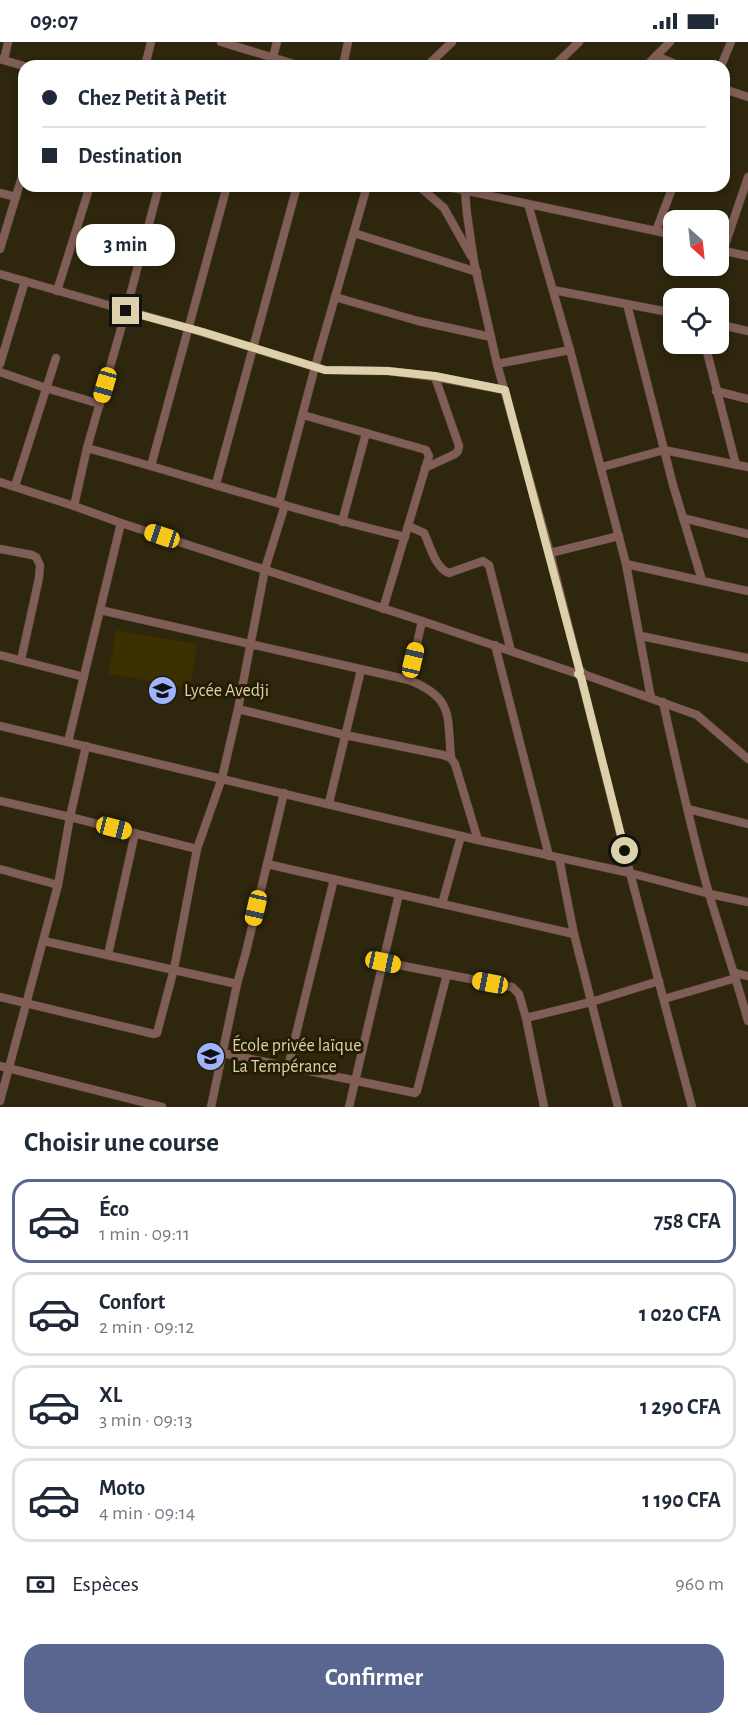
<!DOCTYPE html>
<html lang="fr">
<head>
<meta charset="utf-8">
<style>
	:root { --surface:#fff; --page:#f6f6f7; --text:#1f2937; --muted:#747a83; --line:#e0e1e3; --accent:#596790 }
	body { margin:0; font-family:"Alegreya Sans",sans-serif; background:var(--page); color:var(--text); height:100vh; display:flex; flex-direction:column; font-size:22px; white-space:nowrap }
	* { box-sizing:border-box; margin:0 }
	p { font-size:20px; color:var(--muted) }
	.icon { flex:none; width:33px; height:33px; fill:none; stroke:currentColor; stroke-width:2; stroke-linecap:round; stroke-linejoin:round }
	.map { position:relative; height:1065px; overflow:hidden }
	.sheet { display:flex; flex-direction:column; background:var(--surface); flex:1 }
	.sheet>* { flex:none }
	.guide { position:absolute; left:18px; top:18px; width:712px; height:132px; border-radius:18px; box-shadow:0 3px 9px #0003; display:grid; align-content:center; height:132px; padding:0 24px; background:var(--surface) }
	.needle { width:39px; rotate:153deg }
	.buttons { position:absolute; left:663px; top:168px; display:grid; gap:12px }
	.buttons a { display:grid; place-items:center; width:66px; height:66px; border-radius:12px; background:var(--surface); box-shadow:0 3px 9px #0003; font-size:30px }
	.end { position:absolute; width:27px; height:27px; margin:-14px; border:8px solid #ddd1ac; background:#111; box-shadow:0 0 0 3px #111 }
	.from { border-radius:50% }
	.bubble { position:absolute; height:42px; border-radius:18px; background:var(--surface); box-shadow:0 3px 9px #0003; font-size:20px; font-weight:700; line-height:42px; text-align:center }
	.car { position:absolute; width:18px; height:36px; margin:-18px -9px; border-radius:8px; box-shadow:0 0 4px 2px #0007; background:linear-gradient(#f5c518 24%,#345 0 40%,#f5c518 0 76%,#345 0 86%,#f5c518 0) }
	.guide b { display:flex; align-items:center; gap:21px; height:57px; font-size:22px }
	.guide b+b { border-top:2px solid var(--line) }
	.guide i { width:15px; height:15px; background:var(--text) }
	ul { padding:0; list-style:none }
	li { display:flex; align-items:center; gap:18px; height:84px; margin:0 12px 9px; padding:0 12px; border:3px solid var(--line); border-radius:18px }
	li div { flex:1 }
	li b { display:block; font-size:22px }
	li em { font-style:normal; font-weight:700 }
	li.selected { border-color:var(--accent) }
	li>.icon { width:54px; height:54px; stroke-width:1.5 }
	h2 { padding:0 24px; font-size:27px; line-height:72px }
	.pay { display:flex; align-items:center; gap:15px; height:66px; padding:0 24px; font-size:22px }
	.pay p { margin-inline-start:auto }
	.cta { display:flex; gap:12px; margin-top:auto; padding:12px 24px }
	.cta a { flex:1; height:69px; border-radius:18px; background:var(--accent); color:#fff; font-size:24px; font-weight:700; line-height:69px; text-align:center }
	.status { display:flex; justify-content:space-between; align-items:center; height:42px; padding:0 30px; background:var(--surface); direction:ltr }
	.status svg { height:16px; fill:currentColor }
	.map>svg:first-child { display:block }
	.green { fill:#3d3000 }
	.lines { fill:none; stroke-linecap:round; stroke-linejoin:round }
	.minor-casing { stroke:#4a4126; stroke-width:9 }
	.minor { stroke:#805e57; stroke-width:8 }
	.route { stroke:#ddd1ac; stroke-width:8 }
	.labels { text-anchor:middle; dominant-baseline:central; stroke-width:6; stroke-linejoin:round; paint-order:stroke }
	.poi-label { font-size:18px; fill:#ddd1ac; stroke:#241d04; text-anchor:start }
</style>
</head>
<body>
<div class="status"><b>09:07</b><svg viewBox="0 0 49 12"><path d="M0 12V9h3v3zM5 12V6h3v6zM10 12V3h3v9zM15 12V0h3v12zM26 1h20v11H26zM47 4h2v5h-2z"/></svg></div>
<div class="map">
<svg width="748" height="1065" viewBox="0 0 748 1065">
	<rect width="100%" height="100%" fill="#2e260d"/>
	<!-- green -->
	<path class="green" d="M116,588L197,602L190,646L109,632Z"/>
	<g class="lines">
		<defs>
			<g id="minor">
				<path d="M221,0L301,24"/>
				<path d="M656,14L680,24"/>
				<path d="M273,15L277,0"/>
				<path d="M0,17L24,24"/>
				<path d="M4,18L8,0"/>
				<path d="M344,21L358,24"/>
				<path d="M145,24L151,0"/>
				<path d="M343,24L348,0"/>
				<path d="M427,24L452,0"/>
				<path d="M554,24L579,0"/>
				<path d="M646,24L670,0"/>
				<path d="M721,24L731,0"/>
				<path d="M724,47L748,55"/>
				<path d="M419,144L444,166L471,214"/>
				<path d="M444,144L656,189L674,194"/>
				<path d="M466,144L465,150L467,172L474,220L497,322L550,511L580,630"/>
				<path d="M0,151L16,155"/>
				<path d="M528,162L570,308L626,522L651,656"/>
				<path d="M656,189L673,144"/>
				<path d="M354,191L477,230"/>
				<path d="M0,207L24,128"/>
				<path d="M720,208L748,214"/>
				<path d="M723,209L748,135"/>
				<path d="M0,232L188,286L325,328L388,329L435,335L505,348"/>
				<path d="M553,248L674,271"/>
				<path d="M57,249L90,144"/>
				<path d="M335,255L418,279L491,295"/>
				<path d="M627,262L673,443L702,538"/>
				<path d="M718,282L748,289"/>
				<path d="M705,302L736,423"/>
				<path d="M0,322L25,239"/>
				<path d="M497,322L570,308"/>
				<path d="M0,330L46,346L100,362"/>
				<path d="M716,349L748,357"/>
				<path d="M303,373L426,408L429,414L383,567"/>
				<path d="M87,406C193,435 298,470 405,495"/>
				<path d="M151,424L227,144"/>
				<path d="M602,425L664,408L748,425"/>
				<path d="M425,426L455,412L458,409L459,404L435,335"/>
				<path d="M0,440L74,464L121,481L422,579L578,632L582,630L583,632L581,635L578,632"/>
				<path d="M216,442L297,144"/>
				<path d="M15,444L56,316"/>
				<path d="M279,461L315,325L367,144"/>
				<path d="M74,464L87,406L126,269L159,144"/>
				<path d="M683,476L748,492"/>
				<path d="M342,480L366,391"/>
				<path d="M408,484L424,491C430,503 435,526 449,531L483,519L489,523L511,609"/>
				<path d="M0,507L32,513L36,515L40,523L39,536L21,618"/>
				<path d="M550,511L619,494"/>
				<path d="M626,522L748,549"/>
				<path d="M100,568L409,638C454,656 447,673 451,716L455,722L478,798"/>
				<path d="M641,594L748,616"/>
				<path d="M495,603L549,814"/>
				<path d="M0,613L84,635"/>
				<path d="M583,632L697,673L748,717"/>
				<path d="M581,635L630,831L692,1065"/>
				<path d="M409,638L422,579"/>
				<path d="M663,660C677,724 691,788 709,852C722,895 736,936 748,979"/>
				<path d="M238,667L345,693L443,713L451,716"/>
				<path d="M0,684L478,798L630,831L710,852L748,860"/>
				<path d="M68,700L121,481"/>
				<path d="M0,759L70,775L197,807"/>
				<path d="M329,761L361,628"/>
				<path d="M688,767L748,782"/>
				<path d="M559,816L574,892L618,1065"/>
				<path d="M267,822L574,892"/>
				<path d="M0,827L58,843"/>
				<path d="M442,862L461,794"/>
				<path d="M44,899L237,942"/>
				<path d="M108,913L135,791"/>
				<path d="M383,920L512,945L519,952L526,976L544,1065"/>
				<path d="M735,931L748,934"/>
				<path d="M0,955L154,992L157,991L174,927L197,807L222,736L238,667L265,527L285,463"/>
				<path d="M664,957L736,936"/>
				<path d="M526,976L591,960L659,939"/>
				<path d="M222,1011L415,1051L417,1049L447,932"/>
				<path d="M0,1024L162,1065"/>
				<path d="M288,1025L334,837"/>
				<path d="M0,1059L58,843L70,775L86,704"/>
				<path d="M211,1065L237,942L246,910L284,751"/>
				<path d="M349,1065L399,852"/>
			</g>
		</defs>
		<!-- minor casing -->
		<use href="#minor" class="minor-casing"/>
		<!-- minor -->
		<use href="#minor" class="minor"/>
	</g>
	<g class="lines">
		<!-- route -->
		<path class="route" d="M126,269L203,290L325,328L388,329L435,334L505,348L580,630L578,632L581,635L625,809"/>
	</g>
	<!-- icons -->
	<defs>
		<symbol id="school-disc" viewBox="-11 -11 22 22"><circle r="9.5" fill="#a0b3fd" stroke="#241d04"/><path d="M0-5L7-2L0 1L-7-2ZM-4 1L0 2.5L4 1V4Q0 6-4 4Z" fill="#111"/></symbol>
	</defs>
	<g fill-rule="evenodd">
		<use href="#school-disc" x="146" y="632" width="33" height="33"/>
		<use href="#school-disc" x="194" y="998" width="33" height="33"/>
	</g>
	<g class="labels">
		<!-- poi labels -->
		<g class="poi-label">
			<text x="184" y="649">Lycée Avedji</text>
			<text x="232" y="1004">École privée laïque<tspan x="232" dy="21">La Tempérance</tspan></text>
		</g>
	</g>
</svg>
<div class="buttons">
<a><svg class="needle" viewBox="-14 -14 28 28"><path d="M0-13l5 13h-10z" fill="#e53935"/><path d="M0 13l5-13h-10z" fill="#747a83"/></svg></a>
<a><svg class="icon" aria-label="locate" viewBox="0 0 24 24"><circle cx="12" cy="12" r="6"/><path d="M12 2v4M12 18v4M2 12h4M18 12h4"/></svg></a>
</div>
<i class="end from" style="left:625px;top:809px"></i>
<i class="end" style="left:126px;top:269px"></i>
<div class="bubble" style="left:76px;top:182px;width:99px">3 min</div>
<i class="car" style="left:105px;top:343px;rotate:196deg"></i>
<i class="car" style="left:162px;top:494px;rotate:288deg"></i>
<i class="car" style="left:413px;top:618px;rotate:13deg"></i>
<i class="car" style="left:114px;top:786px;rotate:104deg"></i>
<i class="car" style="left:256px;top:866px;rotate:193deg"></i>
<i class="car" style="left:383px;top:920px;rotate:102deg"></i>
<i class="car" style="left:490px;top:941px;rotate:281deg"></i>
<div class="guide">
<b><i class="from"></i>Chez Petit à Petit</b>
<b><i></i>Destination</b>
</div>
</div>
<section class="sheet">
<h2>Choisir une course</h2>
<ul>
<li class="selected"><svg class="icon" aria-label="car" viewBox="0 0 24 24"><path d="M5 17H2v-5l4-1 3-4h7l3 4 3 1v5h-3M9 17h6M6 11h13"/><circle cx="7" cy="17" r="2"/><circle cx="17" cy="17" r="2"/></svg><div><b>Éco</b><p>1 min · 09:11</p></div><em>758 CFA</em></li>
<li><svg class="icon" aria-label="car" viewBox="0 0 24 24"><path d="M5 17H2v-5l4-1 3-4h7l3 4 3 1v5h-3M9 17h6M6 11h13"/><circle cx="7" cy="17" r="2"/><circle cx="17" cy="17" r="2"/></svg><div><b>Confort</b><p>2 min · 09:12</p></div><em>1 020 CFA</em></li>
<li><svg class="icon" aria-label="car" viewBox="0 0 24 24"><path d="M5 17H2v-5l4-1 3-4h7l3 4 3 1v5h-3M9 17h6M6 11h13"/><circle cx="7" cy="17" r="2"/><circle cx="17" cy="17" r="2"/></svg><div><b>XL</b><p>3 min · 09:13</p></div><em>1 290 CFA</em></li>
<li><svg class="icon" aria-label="car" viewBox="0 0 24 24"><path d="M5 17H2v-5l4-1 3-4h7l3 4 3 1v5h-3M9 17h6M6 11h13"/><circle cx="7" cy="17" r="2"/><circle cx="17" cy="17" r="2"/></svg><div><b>Moto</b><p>4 min · 09:14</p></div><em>1 190 CFA</em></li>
</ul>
<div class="pay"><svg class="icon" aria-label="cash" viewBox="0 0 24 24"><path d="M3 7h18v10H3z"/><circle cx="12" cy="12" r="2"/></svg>Espèces<p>960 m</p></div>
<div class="cta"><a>Confirmer</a></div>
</section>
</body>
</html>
